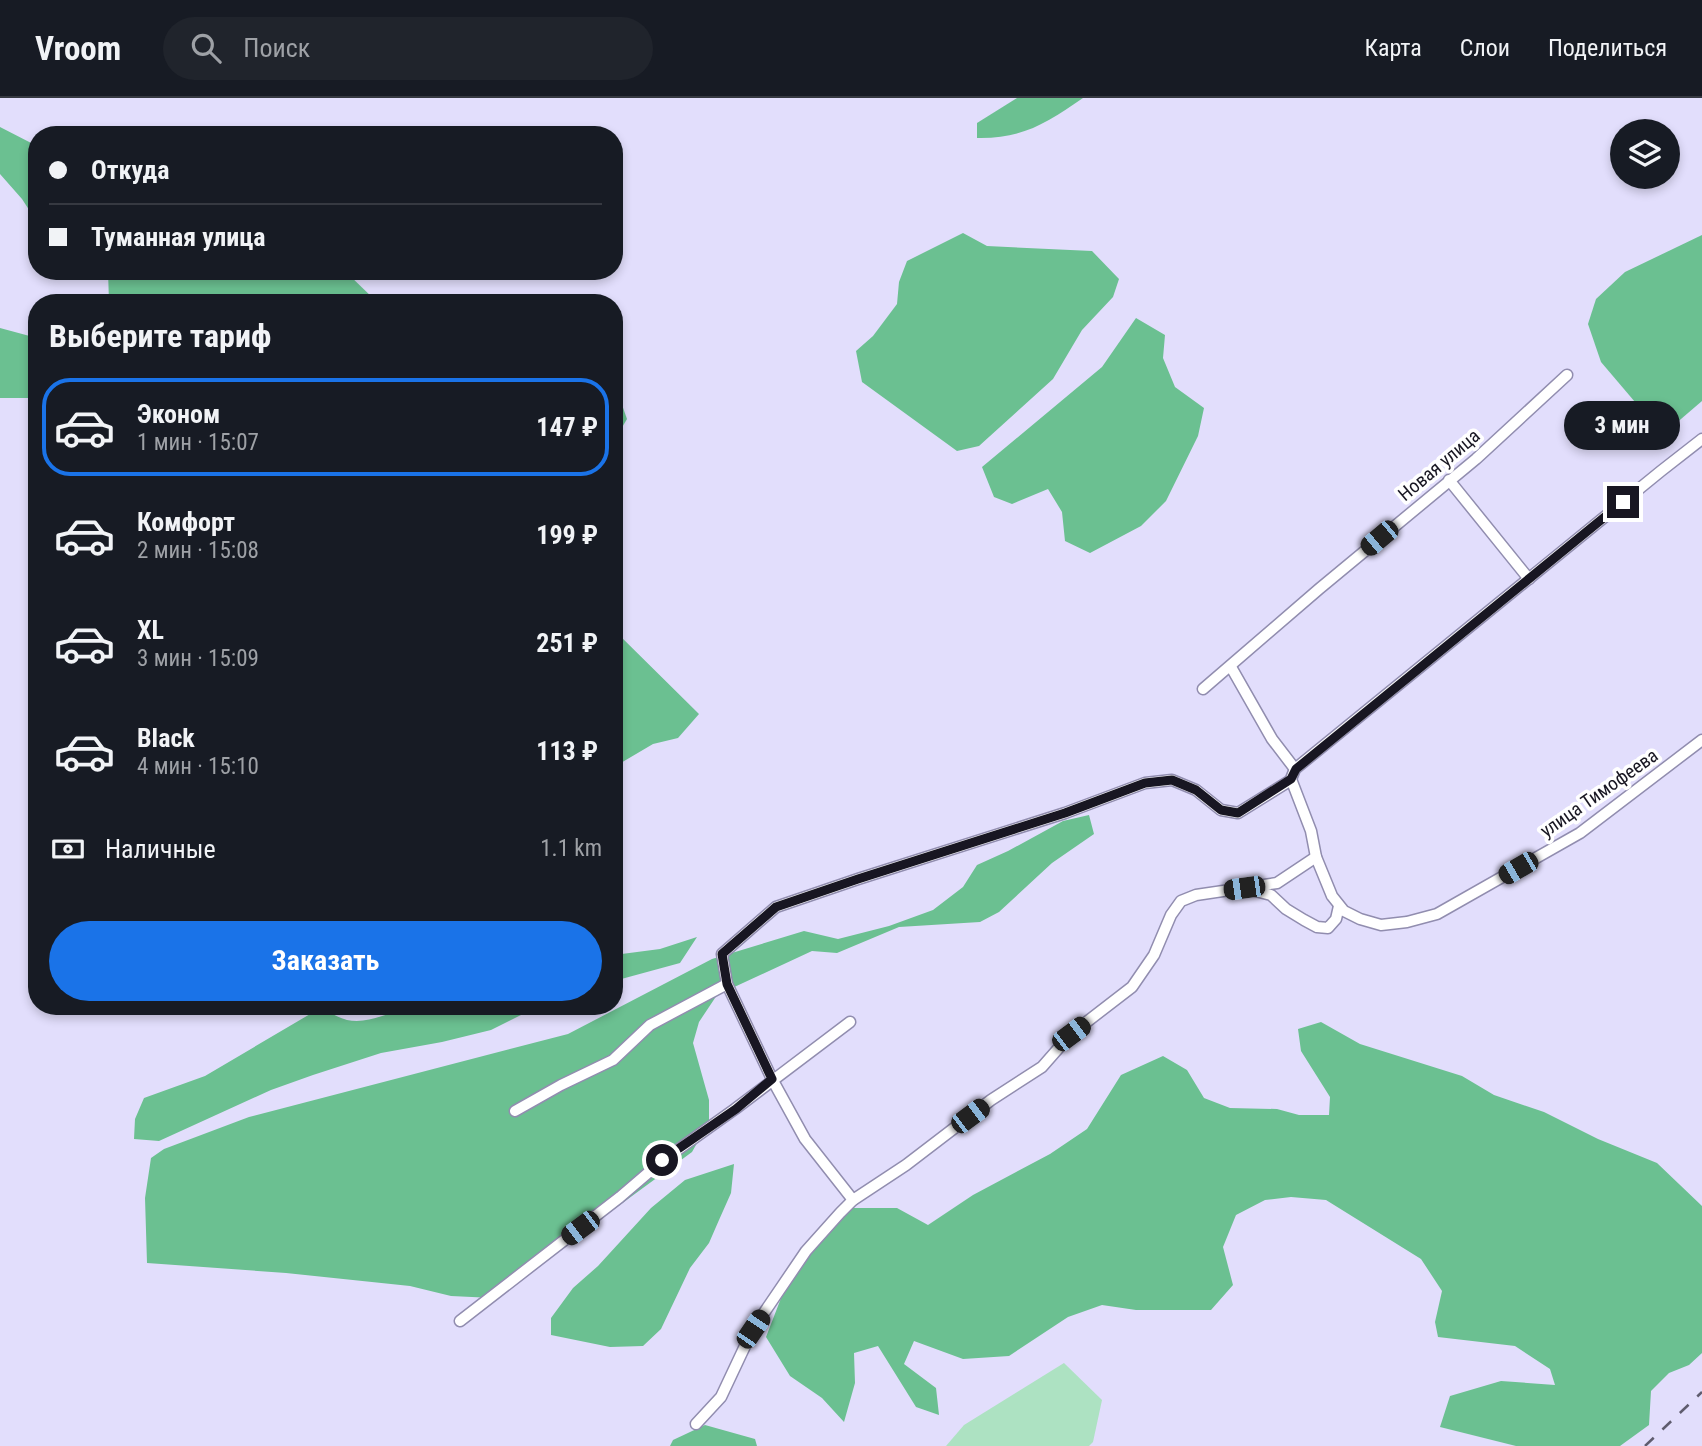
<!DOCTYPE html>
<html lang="ru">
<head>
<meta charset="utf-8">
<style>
	:root { --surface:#171b24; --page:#20242c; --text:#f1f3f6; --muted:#9ea1a6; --line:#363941; --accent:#1a73e8 }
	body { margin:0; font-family:"Roboto Condensed",sans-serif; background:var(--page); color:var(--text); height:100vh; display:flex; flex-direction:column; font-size:26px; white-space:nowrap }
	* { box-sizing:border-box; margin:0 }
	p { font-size:23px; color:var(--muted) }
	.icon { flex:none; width:38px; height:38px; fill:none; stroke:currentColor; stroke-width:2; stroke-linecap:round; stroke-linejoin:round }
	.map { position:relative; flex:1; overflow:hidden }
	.sheet { position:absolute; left:28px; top:196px; width:595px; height:721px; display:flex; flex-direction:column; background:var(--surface); border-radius:28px; box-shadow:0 4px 10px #0003 }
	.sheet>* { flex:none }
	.top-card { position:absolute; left:28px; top:28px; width:595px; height:154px; border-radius:28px; box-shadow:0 4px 10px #0003; display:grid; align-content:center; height:154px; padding:0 21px; background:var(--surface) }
	.buttons { position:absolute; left:1610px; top:21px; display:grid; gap:14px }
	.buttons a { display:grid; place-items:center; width:70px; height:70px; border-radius:50%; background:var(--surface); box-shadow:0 4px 10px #0003; font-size:35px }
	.end { position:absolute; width:32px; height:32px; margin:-16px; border:9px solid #181622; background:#fff; box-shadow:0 0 0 4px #fff }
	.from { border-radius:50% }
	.bubble { position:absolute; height:49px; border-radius:24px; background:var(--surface); box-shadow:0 4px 10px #0003; font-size:23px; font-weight:700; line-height:49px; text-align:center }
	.car { position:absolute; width:21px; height:42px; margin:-21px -10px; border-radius:9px; box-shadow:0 0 5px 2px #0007; background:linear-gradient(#222 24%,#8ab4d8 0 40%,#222 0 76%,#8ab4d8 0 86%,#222 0) }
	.top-card b { display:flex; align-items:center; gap:24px; height:66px; font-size:26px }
	.top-card b+b { border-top:2px solid var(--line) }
	.top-card i { width:18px; height:18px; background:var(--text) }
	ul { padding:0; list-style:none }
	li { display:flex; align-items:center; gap:21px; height:98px; margin:0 14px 10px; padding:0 7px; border:4px solid transparent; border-radius:28px }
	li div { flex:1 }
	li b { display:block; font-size:26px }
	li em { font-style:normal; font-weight:700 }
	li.current { border-color:var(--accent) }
	li>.icon { width:63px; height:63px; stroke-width:1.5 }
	h2 { padding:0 21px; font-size:32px; line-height:84px }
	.pay { display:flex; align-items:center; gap:18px; height:77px; padding:0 21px; font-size:26px }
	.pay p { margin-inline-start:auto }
	.action { display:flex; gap:14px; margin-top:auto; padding:14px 21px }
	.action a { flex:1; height:80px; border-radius:42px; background:var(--accent); color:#fff; font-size:28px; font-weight:700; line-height:80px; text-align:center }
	header { display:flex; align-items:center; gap:42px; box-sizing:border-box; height:98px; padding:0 35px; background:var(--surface); border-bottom:2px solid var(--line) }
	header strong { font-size:33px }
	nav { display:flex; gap:38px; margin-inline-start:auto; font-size:24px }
	.search { width:490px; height:63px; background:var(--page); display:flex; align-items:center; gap:18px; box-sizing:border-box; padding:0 24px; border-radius:38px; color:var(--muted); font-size:26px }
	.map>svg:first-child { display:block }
	.green { fill:#ade2c2 }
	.forest { fill:#6bc091 }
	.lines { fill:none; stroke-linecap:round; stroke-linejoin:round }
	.minor-casing { stroke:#918daf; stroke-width:13 }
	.minor { stroke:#fff; stroke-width:10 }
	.rail { stroke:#5f5c6e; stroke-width:2.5; stroke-dasharray:12 12; stroke-linecap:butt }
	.route { stroke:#181622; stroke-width:9 }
	.labels { text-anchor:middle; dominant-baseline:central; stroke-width:7; stroke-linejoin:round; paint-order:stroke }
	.street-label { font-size:19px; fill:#181622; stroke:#fff }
</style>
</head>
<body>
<header>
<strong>Vroom</strong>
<div class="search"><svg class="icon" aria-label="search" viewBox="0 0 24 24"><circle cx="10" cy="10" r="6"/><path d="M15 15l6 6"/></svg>Поиск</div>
<nav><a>Карта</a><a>Слои</a><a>Поделиться</a></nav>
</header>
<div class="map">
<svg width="1702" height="1348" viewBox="0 0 1702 1348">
	<rect width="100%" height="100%" fill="#e2defc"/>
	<!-- green -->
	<path class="green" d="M1064,1265L1102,1302L1093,1344L1089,1348H946L964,1327Z"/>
	<!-- forest -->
	<g class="forest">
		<path d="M1017,0H1083C1047,25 1022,41 977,40V25Z"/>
		<path d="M0,29L37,48V124L22,101L0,76Z"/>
		<path d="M963,135L987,148L1092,153L1119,181L1113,199L1082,232L1053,281L979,348L957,353L862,284L856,253L873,238L897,206L899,184L907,163Z"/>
		<path d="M1702,137V303L1667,333L1635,304L1601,264L1588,226L1596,201L1625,174Z"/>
		<path d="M108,173H345L378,205H109Z"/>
		<path d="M1136,220L1165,237L1163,260L1175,289L1204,310L1198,338L1166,403L1141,428L1090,455L1065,443L1062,414L1048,391L1012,406L994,399L982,369L1102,269Z"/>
		<path d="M0,230L37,240V300H0Z"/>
		<path d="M614,299L621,304L627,321L614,343Z"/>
		<path d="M614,532L699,616L678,640L653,646L614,669Z"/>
		<path d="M1089,717L1094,736L1052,765L999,814L980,824L899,829L837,855L812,853L717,897L699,924L693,945L709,1002V1024L692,1054L493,1200L451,1198L410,1188L286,1175L147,1165L145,1100L151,1060L164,1051L249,1019L568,936L712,861L804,833L838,841L889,828L933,812L963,789L977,767L1008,753L1063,723Z"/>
		<path d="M697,839L680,865L614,883V857L660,851Z"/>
		<path d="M476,908H539L491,932L442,944L381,955L313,977L271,992L159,1043L134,1041L135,1021L144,1000L205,978L322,909C359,937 373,915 411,912C435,910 452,916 476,908Z"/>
		<path d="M1321,924L1360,946L1462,978L1494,997L1544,1014L1598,1041L1657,1065L1702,1108V1255L1689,1267L1669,1275L1651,1293L1649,1327L1620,1348H1516L1440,1329L1450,1298L1501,1283L1555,1287L1550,1271L1515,1248L1438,1239L1435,1224L1442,1193L1421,1161L1326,1102L1291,1099L1265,1102L1236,1117L1223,1149L1233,1187L1211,1212H1136L1102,1207L1068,1219L1009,1258L963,1261L914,1243L904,1266L936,1290L939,1317L916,1309L878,1248L854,1255L855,1285L844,1324L822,1300L790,1278L766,1239L783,1195L814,1138L851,1110H897L928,1127L973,1097L1050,1056L1087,1031L1121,977L1163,958L1187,972L1204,1000L1230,1010L1277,1011L1299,1017H1329L1330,999L1301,953L1298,931Z"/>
		<path d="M734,1066L731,1095L719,1122L709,1145L690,1170L661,1231L643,1248L610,1249L551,1237V1220L573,1190L598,1168L651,1110L685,1082Z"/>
		<path d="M705,1327L755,1341L757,1348H670L673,1342Z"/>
	</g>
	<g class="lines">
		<defs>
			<g id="minor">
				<path d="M1702,341L1661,373L1295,671L1291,681L1311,733L1316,759L1332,798L1344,813L1360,821L1381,827L1407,824L1437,816L1580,735L1702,642"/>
				<path d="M1449,382L1529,481"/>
				<path d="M1231,569L1272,641L1295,671"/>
				<path d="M1203,591L1319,491L1476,361L1567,277"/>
				<path d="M1248,791L1271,797L1286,811L1304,822L1317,829L1328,830L1336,821L1339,808"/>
				<path d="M515,1013L561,987L613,962L650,927L727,886"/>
				<path d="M853,1102L805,1041L772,981L727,886L722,856L776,809L858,781L1065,715L1145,685L1172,682L1196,692L1221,712L1238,715L1291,682"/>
				<path d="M460,1223L620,1099L662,1063L735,1011L850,924"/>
				<path d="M696,1326L721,1299L753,1231L806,1153L840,1115L853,1102L906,1067L991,1002L1042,969L1071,936L1132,889L1154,857L1171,817L1181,803L1196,797L1277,785L1316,759"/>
			</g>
		</defs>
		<!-- minor casing -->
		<use href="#minor" class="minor-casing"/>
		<!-- minor -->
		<use href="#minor" class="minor"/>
		<!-- rail -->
		<path class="rail" d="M1645,1348L1702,1294"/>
	</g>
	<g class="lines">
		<!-- route -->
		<path class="route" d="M662,1062L736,1011L772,981L727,886L722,856L776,809L858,781L1065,715L1145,685L1172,682L1196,692L1221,712L1238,715L1291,681L1296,671L1623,404"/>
	</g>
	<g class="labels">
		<!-- street labels -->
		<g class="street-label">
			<text transform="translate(1439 367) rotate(-40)">Новая улица</text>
			<text transform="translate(1599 695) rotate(-35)">улица Тимофеева</text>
		</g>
	</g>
</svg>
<div class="buttons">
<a><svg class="icon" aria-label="layers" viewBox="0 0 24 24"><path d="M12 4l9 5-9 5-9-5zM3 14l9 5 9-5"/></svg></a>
</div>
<i class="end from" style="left:662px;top:1062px"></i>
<i class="end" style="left:1623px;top:404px"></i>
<div class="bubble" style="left:1564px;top:303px;width:116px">3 мин</div>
<i class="car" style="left:1379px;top:440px;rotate:230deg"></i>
<i class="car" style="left:1518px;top:770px;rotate:240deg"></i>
<i class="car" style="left:1244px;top:790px;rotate:262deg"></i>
<i class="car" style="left:1071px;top:936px;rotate:53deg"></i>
<i class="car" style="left:970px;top:1018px;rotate:53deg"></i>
<i class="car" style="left:580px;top:1130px;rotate:233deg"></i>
<i class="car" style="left:753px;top:1231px;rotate:34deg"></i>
<div class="top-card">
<b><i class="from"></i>Откуда</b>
<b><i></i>Туманная улица</b>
</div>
<section class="sheet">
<h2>Выберите тариф</h2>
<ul>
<li class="current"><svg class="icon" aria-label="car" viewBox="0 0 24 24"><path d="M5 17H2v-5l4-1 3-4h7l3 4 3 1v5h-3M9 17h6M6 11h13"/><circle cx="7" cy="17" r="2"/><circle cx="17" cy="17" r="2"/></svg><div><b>Эконом</b><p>1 мин · 15:07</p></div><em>147 ₽</em></li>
<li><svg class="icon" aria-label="car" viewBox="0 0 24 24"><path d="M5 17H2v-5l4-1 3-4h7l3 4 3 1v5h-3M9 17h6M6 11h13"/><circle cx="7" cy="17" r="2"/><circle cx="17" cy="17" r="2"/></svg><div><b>Комфорт</b><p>2 мин · 15:08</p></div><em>199 ₽</em></li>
<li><svg class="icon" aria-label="car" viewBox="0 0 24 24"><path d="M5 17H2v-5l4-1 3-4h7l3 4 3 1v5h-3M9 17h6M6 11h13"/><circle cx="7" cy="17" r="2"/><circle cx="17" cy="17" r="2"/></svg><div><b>XL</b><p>3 мин · 15:09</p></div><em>251 ₽</em></li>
<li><svg class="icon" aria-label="car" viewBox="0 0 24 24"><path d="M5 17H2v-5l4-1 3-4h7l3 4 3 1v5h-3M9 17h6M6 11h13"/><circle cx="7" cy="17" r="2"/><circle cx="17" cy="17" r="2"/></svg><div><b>Black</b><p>4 мин · 15:10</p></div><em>113 ₽</em></li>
</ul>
<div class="pay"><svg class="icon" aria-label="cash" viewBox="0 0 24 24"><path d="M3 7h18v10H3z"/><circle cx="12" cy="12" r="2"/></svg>Наличные<p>1.1 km</p></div>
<div class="action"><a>Заказать</a></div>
</section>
</div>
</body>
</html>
